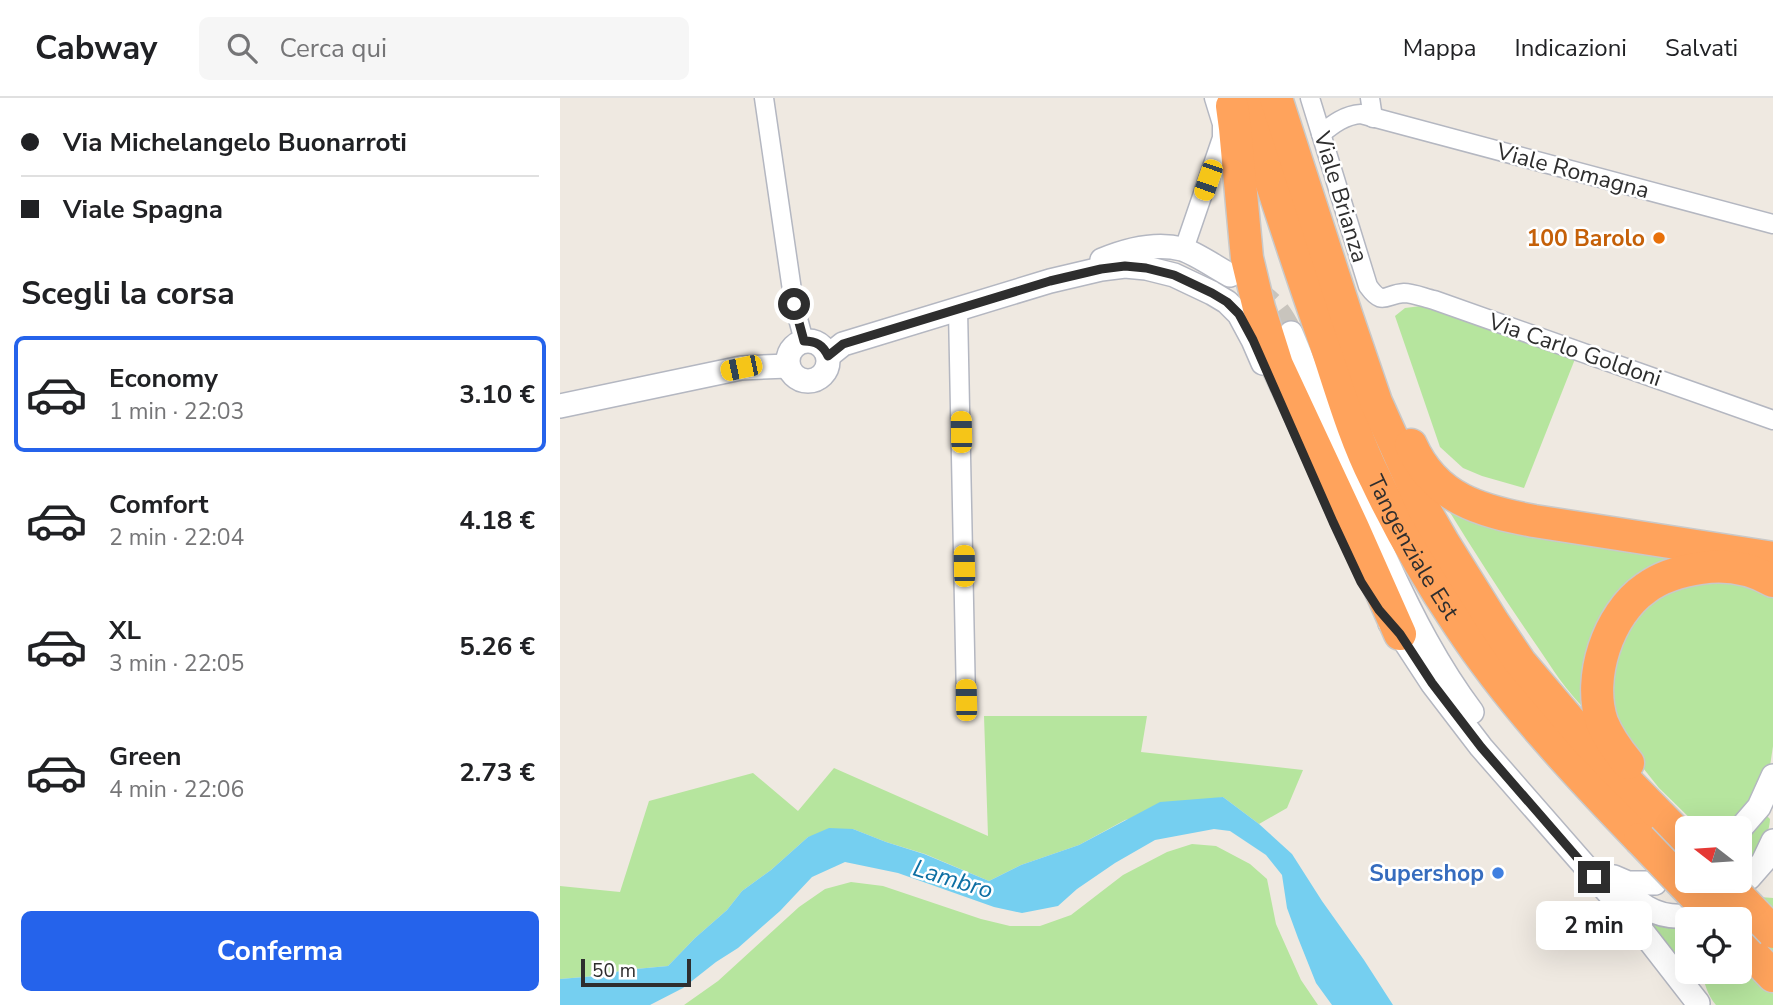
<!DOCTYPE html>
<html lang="it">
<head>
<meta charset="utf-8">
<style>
	:root { --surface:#fff; --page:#f6f6f6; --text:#202124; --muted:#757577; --line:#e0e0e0; --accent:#2563eb }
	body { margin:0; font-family:"Nunito Sans",sans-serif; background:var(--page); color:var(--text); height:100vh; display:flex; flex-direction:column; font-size:26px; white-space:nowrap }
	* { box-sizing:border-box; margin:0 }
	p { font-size:23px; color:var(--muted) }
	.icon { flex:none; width:38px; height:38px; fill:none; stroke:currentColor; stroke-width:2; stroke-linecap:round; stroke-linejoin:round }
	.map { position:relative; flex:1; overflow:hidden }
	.sheet { display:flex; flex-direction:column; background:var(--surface); width:560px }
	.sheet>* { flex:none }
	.hud { display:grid; align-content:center; height:154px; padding:0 21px; background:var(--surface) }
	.needle { width:46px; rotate:287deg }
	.fabs { position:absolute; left:1115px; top:718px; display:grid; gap:14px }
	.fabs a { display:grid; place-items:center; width:77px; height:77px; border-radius:10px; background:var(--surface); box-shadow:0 7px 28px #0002; font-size:35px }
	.scale { position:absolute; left:21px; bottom:18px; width:110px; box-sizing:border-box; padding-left:7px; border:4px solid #2e2e2e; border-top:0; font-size:19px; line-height:24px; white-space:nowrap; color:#2e2e2e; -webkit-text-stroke:5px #fff; paint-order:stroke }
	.end { position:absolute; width:32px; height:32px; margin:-16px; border:9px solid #2e2e2e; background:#fff; box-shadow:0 0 0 4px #fff }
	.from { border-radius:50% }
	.bubble { position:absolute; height:49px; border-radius:10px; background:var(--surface); box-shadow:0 7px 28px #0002; font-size:23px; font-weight:700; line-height:49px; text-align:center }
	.car { position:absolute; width:21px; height:42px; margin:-21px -10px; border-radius:9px; box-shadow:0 0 5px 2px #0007; background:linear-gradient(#f5c518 24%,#345 0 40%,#f5c518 0 76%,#345 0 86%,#f5c518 0) }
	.hud b { display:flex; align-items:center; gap:24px; height:66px; font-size:26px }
	.hud b+b { border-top:2px solid var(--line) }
	.hud i { width:18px; height:18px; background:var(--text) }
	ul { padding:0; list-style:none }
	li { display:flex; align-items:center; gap:21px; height:116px; margin:0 14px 10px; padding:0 7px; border:4px solid transparent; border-radius:10px }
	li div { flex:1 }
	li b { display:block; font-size:26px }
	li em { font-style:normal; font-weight:700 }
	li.current { border-color:var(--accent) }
	li>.icon { width:63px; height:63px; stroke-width:1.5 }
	h2 { padding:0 21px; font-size:32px; line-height:84px }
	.action { display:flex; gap:14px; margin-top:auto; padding:14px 21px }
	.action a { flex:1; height:80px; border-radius:10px; background:var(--accent); color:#fff; font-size:28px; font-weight:700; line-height:80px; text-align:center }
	header { display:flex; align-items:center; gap:42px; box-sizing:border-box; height:98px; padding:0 35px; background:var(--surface); border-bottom:2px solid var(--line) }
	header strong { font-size:33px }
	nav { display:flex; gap:38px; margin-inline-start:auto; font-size:24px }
	.search { width:490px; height:63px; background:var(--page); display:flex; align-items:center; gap:18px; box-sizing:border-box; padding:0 24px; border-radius:10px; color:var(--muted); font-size:26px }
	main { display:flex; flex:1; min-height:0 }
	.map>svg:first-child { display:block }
	.green { fill:#b6e59e }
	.water { fill:#75cff0 }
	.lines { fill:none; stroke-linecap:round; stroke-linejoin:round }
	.tertiary-tunnel { stroke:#c8c4bd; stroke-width:23; stroke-dasharray:23 11; stroke-linecap:butt }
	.minor-casing { stroke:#b4b7c1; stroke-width:21 }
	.tertiary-casing { stroke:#b4b7c1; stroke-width:26 }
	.motorway-casing { stroke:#c9c9c9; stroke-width:35 }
	.minor { stroke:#fff; stroke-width:18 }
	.tertiary { stroke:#fff; stroke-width:23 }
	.motorway { stroke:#ffa35c; stroke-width:32 }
	.motorway-bridge-casing { stroke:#c9c9c9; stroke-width:35; stroke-linecap:butt }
	.motorway-bridge { stroke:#ffa35c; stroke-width:32 }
	.route { stroke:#2e2e2e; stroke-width:9 }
	.food-dot { fill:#e8710a; stroke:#fff; stroke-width:2.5 }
	.shop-dot { fill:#3f7fe0; stroke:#fff; stroke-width:2.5 }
	.labels { text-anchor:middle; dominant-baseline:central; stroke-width:5; stroke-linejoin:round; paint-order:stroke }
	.street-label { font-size:23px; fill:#2e2e2e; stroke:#fff }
	.food-label { font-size:23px; font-weight:bold; fill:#c56008; stroke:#fff; text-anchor:end }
	.shop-label { font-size:23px; font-weight:bold; fill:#366cbe; stroke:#fff; text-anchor:end }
	.water-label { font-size:24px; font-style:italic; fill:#0d6fa3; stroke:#fff }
</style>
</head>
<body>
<header>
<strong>Cabway</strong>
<div class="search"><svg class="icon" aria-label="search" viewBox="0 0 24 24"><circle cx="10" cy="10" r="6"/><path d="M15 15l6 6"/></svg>Cerca qui</div>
<nav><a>Mappa</a><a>Indicazioni</a><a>Salvati</a></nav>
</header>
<main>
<section class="sheet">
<div class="hud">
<b><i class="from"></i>Via Michelangelo Buonarroti</b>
<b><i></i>Viale Spagna</b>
</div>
<h2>Scegli la corsa</h2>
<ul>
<li class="current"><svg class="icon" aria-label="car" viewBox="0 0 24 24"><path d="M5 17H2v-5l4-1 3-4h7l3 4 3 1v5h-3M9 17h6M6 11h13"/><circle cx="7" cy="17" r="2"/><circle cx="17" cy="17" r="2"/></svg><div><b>Economy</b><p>1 min · 22:03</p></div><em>3.10 €</em></li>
<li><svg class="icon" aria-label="car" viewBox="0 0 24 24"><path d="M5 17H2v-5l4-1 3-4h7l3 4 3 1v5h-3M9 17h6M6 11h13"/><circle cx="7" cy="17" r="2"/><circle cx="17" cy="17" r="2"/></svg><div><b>Comfort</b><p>2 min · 22:04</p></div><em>4.18 €</em></li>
<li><svg class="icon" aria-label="car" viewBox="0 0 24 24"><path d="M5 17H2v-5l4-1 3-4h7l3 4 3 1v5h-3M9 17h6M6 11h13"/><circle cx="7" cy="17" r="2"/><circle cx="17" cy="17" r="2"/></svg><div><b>XL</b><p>3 min · 22:05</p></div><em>5.26 €</em></li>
<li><svg class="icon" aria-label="car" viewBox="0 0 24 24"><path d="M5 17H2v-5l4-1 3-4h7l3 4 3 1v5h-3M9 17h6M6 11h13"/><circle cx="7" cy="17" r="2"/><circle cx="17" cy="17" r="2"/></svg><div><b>Green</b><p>4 min · 22:06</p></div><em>2.73 €</em></li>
</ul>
<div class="action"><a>Conferma</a></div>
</section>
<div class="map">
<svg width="1213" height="907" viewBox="0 0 1213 907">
	<rect width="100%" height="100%" fill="#efe9e1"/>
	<!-- green -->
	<g class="green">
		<path d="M861,208L1015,261L964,390L922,378L903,370L880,349L835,218L845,210Z"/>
		<path d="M886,408L1134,460L1070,492L1026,612C1006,593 992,570 977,548C945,502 915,455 886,408Z"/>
		<path d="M1145,476L1213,492V648L1210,668L1190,704L1165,730H1140L1099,690L1060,641L1044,583L1077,510Z"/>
		<path d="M424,618H587L581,654L743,672L727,710L699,726L663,699L565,722L519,747L461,767L429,783L365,756L326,744L293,731L248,739L211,772L182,793L167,812L135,840L108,868L65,872L36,878L0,881V788L60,794L89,703L193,675L238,713L274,670L428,738Z"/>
		<path d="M1207,718L1210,721C1209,742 1195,758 1184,775L1180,770V741L1201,721Z"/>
		<path d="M632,746L656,748L690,766L707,781L716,826L741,882L758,907H124L158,883L239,809L265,791L291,784L323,788L421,821L450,828H480L511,817L563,777L607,754Z"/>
		<path d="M1200,799L1213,800V907H1156C1148,898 1144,885 1142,873H1180V821H1160C1171,808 1184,804 1200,799Z"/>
		<path d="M1082,817L1127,827L1121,874Z"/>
	</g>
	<!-- water -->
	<path class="water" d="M663,699L699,726L732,756L762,803L804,862L833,907H772L756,885L738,840L727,810L722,777L706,757L670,733L654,731L595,742L555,765L517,791L498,808L462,815L434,809L338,775L285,764L252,779L220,813L178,850L156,864L123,890L90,907H0V881L36,878L65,872L108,868L135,840L167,812L182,793L211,772L248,739L269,730L293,731L326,744L364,756L429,783L461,767L519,747L600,704Z"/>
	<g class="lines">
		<!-- tertiary-tunnel -->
		<path class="tertiary-tunnel" d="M693,191C713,204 721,214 731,235"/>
		<defs>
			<g id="minor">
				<path d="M204,0L234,206L244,243"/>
				<path d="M750,0L808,188C823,209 825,196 844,195C853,195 865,200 874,202L1213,322"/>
				<path d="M810,0L813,20"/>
				<path d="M761,36C773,26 785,17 801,16L1213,126"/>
				<path d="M624,151L662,40V26L654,0"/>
				<path d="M398,212L406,602"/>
			</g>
			<g id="tertiary">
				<path d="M542,162C566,152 595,144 622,151C635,155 657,170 670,177"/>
				<path d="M731,235C763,312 793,391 828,466C852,518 878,569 912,614"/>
				<circle cx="248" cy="263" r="20"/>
				<path d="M268,258L283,246L490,183L541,171L565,168L586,170L614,177L652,195L667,204L679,216L693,242L703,265"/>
				<path d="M0,308L181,270L228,268"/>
				<path d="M830,525L840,536L872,585L921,649L1082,833L1138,905"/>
				<path d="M1180,731L1199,709L1213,678"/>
				<path d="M1052,779C1075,802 1091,821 1126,818"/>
				<path d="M1054,779L1068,785H1095"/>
				<path d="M1189,780L1203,764L1213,743"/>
			</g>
			<g id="motorway">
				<path id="s1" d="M684,0C710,81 736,161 764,241C780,288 793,336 815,380C839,431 868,481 899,527C950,604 1016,675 1080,741"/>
				<path d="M716,0L787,219L816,304L864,411L883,444L933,524L960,564L1028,644L1127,745"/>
				<path d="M672,8L675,30L687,160L699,210L717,267L793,430L840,536"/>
				<path d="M851,347C875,401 921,413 974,423L1213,460"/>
				<path d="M1068,665C1058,653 1048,639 1042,624C1027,580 1048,516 1086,490C1102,478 1121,473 1141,470C1167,466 1190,470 1213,483"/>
				<path d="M1180,843L1213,878"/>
			</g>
		</defs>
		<!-- minor casing -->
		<use href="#minor" class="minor-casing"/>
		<!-- tertiary casing -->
		<use href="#tertiary" class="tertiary-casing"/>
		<!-- motorway casing -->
		<use href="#motorway" class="motorway-casing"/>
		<!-- minor -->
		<use href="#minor" class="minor"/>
		<!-- tertiary -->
		<use href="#tertiary" class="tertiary"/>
		<!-- motorway -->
		<use href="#motorway" class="motorway"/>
		<defs>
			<g id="motorway-bridge">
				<path d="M1080,741L1157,821"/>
				<path d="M1163,782L1213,834"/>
			</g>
		</defs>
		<!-- motorway-bridge casing -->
		<use href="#motorway-bridge" class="motorway-bridge-casing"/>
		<!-- motorway-bridge -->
		<use href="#motorway-bridge" class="motorway-bridge"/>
	</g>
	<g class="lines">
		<!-- route -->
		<path class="route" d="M234,206L244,243C256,243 263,247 268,258L283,246L490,183L541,171L565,168L586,170L614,177L652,195L667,204L679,216L693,242L773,424L801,484L819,512L840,536L872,585L921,649L1034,779"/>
	</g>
	<!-- markers -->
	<circle class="food-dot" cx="1099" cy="140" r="7"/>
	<circle class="shop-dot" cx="938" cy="775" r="7"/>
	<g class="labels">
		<!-- street labels -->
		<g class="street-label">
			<text transform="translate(1013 73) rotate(15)">Viale Romagna</text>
			<text transform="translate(781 99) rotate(73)">Viale Brianza</text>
			<text transform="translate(1015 252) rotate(19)">Via Carlo Goldoni</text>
			<text stroke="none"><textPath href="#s1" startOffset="481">Tangenziale Est</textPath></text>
		</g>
		<!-- food labels -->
		<g class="food-label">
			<text x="1085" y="140">100 Barolo</text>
		</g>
		<!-- shop labels -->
		<g class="shop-label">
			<text x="924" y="775">Supershop</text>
		</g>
		<!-- water labels -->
		<g class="water-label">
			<text transform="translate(393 781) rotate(17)">Lambro</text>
		</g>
	</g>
</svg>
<div class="fabs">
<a><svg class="needle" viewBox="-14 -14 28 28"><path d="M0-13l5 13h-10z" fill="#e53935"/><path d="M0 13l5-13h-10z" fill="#757577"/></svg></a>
<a><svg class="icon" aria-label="locate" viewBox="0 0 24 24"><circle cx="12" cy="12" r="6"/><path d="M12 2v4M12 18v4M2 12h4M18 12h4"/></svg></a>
</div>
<div class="scale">50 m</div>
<i class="end from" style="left:234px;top:206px"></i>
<i class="end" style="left:1034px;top:779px"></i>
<div class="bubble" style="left:976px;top:803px;width:116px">2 min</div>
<i class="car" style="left:648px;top:82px;rotate:199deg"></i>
<i class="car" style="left:181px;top:270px;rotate:258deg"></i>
<i class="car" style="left:401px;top:334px;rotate:359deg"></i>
<i class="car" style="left:404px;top:468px;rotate:359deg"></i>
<i class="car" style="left:406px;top:602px;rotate:359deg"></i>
</div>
</main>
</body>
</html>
